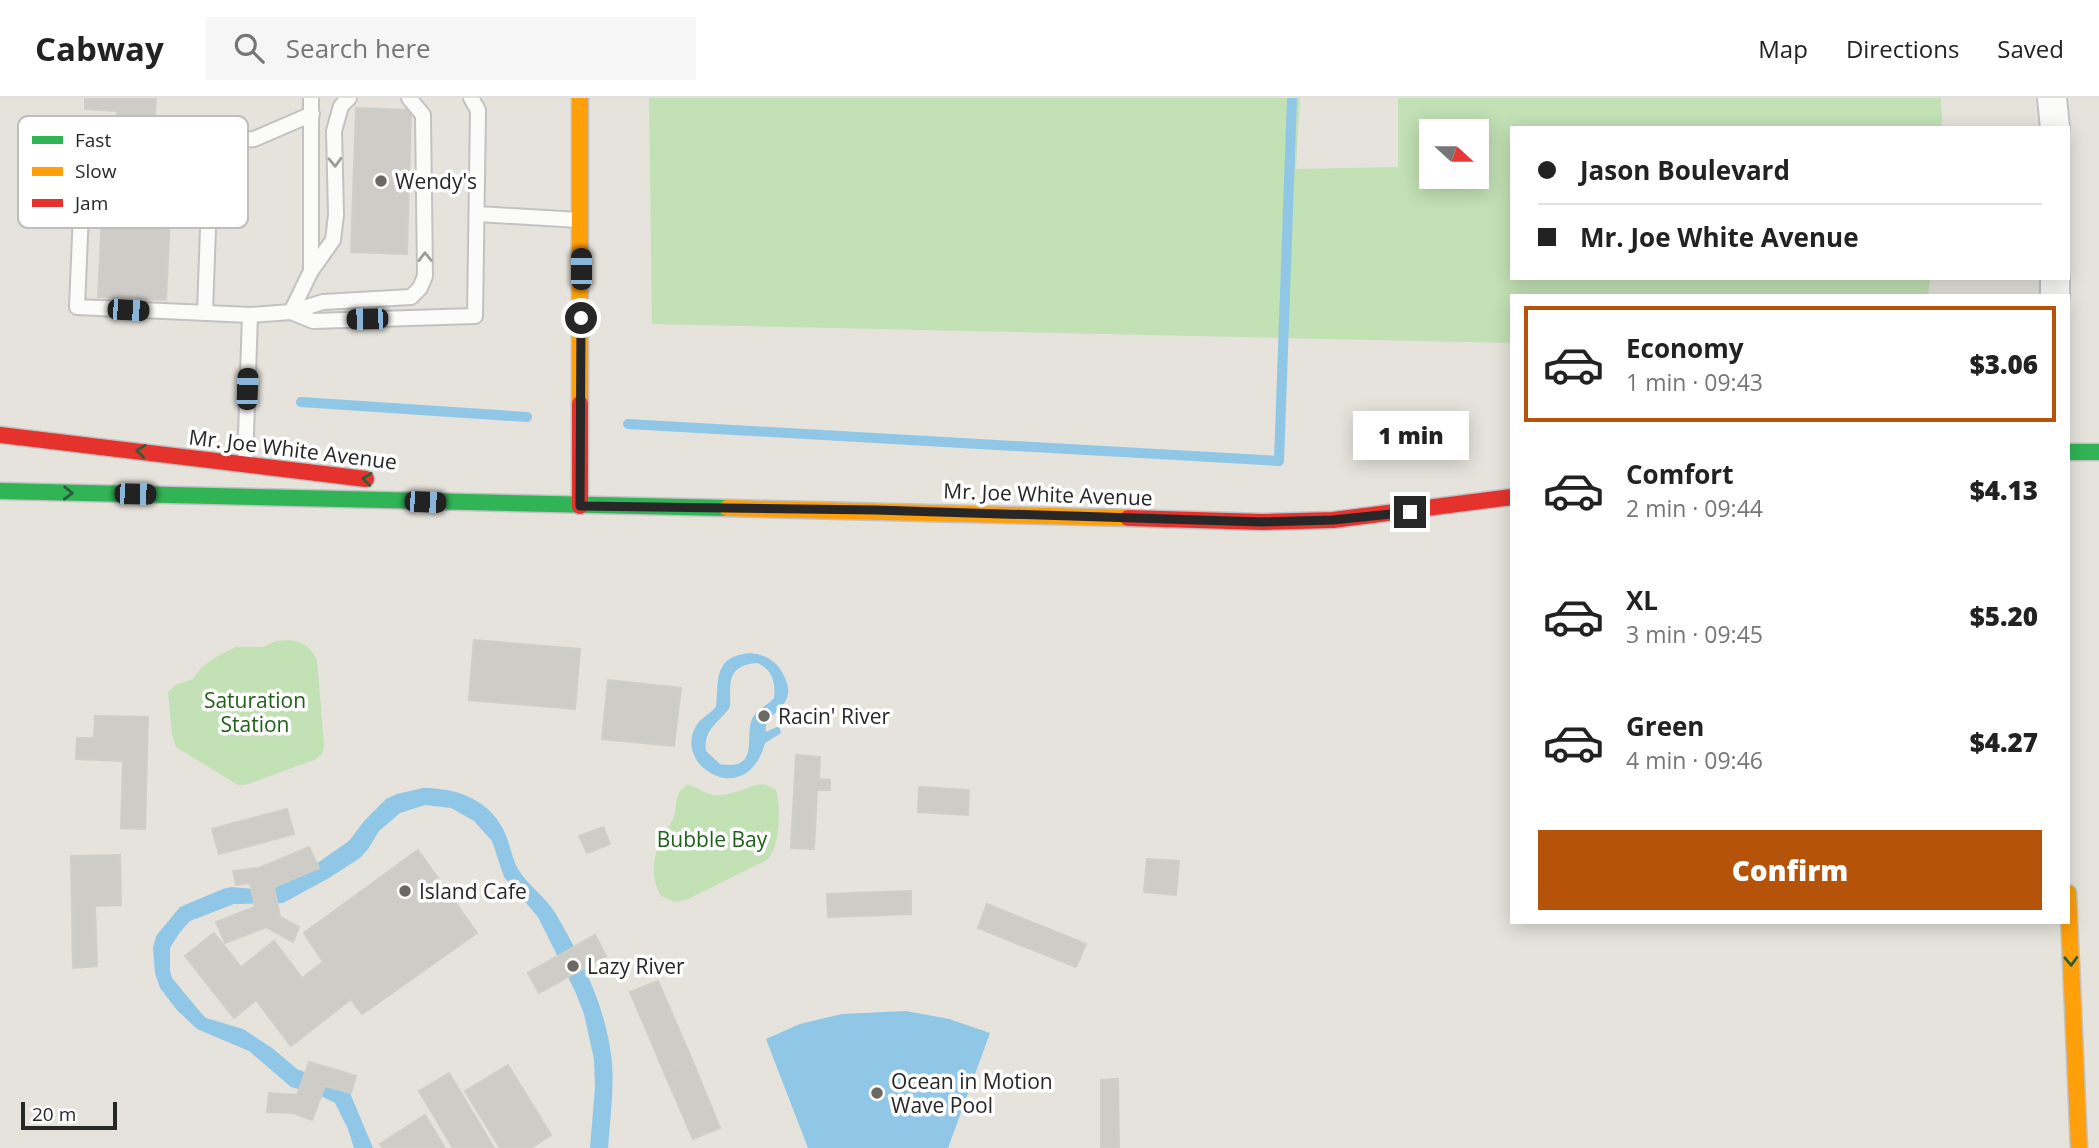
<!DOCTYPE html>
<html lang="en">
<head>
<meta charset="utf-8">
<style>
	:root { --surface:#fff; --page:#f6f6f6; --text:#222; --muted:#767676; --line:#e0e0e0; --accent:#b45309 }
	body { margin:0; font-family:"Open Sans",sans-serif; background:var(--page); color:var(--text); height:100vh; display:flex; flex-direction:column; font-size:26px; white-space:nowrap }
	* { box-sizing:border-box; margin:0 }
	p { font-size:23px; color:var(--muted) }
	.icon { flex:none; width:38px; height:38px; fill:none; stroke:currentColor; stroke-width:2; stroke-linecap:round; stroke-linejoin:round }
	.map { position:relative; flex:1; overflow:hidden }
	.details { position:absolute; left:1510px; top:196px; width:560px; height:630px; display:flex; flex-direction:column; background:var(--surface); border-radius:0px; box-shadow:0 4px 18px #0003 }
	.details>* { flex:none }
	.hud { position:absolute; left:1510px; top:28px; width:560px; height:154px; border-radius:0px; box-shadow:0 4px 18px #0003; display:grid; align-content:center; height:154px; padding:0 28px; background:var(--surface) }
	.needle { width:46px; rotate:111deg }
	.controls { position:absolute; left:1419px; top:21px; display:grid; gap:14px }
	.controls a { display:grid; place-items:center; width:70px; height:70px; border-radius:0px; background:var(--surface); box-shadow:0 4px 18px #0003; font-size:35px }
	.scale { position:absolute; left:21px; bottom:18px; width:96px; box-sizing:border-box; padding-left:7px; border:4px solid #272727; border-top:0; font-size:19px; line-height:24px; white-space:nowrap; color:#272727; -webkit-text-stroke:5px #fff; paint-order:stroke }
	.end { position:absolute; width:32px; height:32px; margin:-16px; border:9px solid #272727; background:#fff; box-shadow:0 0 0 4px #fff }
	.from { border-radius:50% }
	.bubble { position:absolute; height:49px; border-radius:0px; background:var(--surface); box-shadow:0 4px 18px #0003; font-size:23px; font-weight:800; line-height:49px; text-align:center }
	.car { position:absolute; width:21px; height:42px; margin:-21px -10px; border-radius:9px; box-shadow:0 0 5px 2px #0007; background:linear-gradient(#222 24%,#8ab4d8 0 40%,#222 0 76%,#8ab4d8 0 86%,#222 0) }
	.hud b { display:flex; align-items:center; gap:24px; height:66px; font-size:26px }
	.hud b+b { border-top:2px solid var(--line) }
	.hud i { width:18px; height:18px; background:var(--text) }
	ul { padding:12px 0 0; list-style:none }
	li { display:flex; align-items:center; gap:21px; height:116px; margin:0 14px 10px; padding:0 14px; border:4px solid transparent; border-radius:0px }
	li div { flex:1 }
	li b { display:block; font-size:26px }
	li em { font-style:normal; font-weight:800 }
	li.on { border-color:var(--accent) }
	li>.icon { width:63px; height:63px; stroke-width:1.5 }
	.button { display:flex; gap:14px; margin-top:auto; padding:14px 28px }
	.button a { flex:1; height:80px; border-radius:0px; background:var(--accent); color:#fff; font-size:28px; font-weight:800; line-height:80px; text-align:center }
	header { display:flex; align-items:center; gap:42px; box-sizing:border-box; height:98px; padding:0 35px; background:var(--surface); border-bottom:2px solid var(--line) }
	header strong { font-size:33px }
	nav { display:flex; gap:38px; margin-inline-start:auto; font-size:24px }
	.search { width:490px; height:63px; background:var(--page); display:flex; align-items:center; gap:18px; box-sizing:border-box; padding:0 24px; border-radius:0px; color:var(--muted); font-size:26px }
	.map>svg:first-child { display:block }
	.green { fill:#c2e1b5; fill-rule:evenodd }
	.water { fill:#90c6e6; fill-rule:evenodd }
	.lines { fill:none; stroke-linecap:round; stroke-linejoin:round }
	.stream { stroke:#90c6e6; stroke-width:10 }
	.building { fill:#ceccc7; stroke:#d0cec8; stroke-width:2 }
	.lane-casing { stroke:#c3c2c2; stroke-width:18 }
	.street-casing { stroke:#c3c2c2; stroke-width:32 }
	.fast-casing { stroke:#c3c2c2; stroke-width:19 }
	.slow-casing { stroke:#c3c2c2; stroke-width:19 }
	.jam-casing { stroke:#c3c2c2; stroke-width:19 }
	.lane { stroke:#fbfbfa; stroke-width:14 }
	.street { stroke:#fbfbfa; stroke-width:28 }
	.fast { stroke:#30b455; stroke-width:16 }
	.slow { stroke:#ff9f0a; stroke-width:16 }
	.jam { stroke:#e5322d; stroke-width:16 }
	.oneway { stroke:#9c9c9b }
	.oneway2 { stroke:#2b5f39 }
	.route { stroke:#272727; stroke-width:9 }
	.poi-dot { fill:#6a6966; stroke:#fff; stroke-width:2.5 }
	.labels { text-anchor:middle; dominant-baseline:central; stroke-width:7; stroke-linejoin:round; paint-order:stroke }
	.poi-label { font-size:21px; fill:#272727; stroke:#fff; text-anchor:start }
	.street-label { font-size:21px; fill:#272727; stroke:#fff }
	.park-label { font-size:21px; fill:#20601a; stroke:#fff }
	.key { fill:#fff; stroke:#bebebe; stroke-width:2 }
	.key-label { font-size:19px; fill:#272727 }
</style>
</head>
<body>
<header>
<strong>Cabway</strong>
<div class="search"><svg class="icon" aria-label="search" viewBox="0 0 24 24"><circle cx="10" cy="10" r="6"/><path d="M15 15l6 6"/></svg>Search here</div>
<nav><a>Map</a><a>Directions</a><a>Saved</a></nav>
</header>
<div class="map">
<svg width="2099" height="1050" viewBox="0 0 2099 1050">
	<rect width="100%" height="100%" fill="#e5e3dc"/>
	<!-- green -->
	<g class="green">
		<path d="M649,0H1300L1296,71L1398,69V0H1941L1942,30H1512V180H1930L1928,198H1512V245L652,226ZM1432,33H1477V79H1432Z"/>
		<path d="M290,542C305,545 310,549 317,562L324,647L322,656L314,662L245,687H238L176,649L172,637L168,594L175,587L193,581L202,569L219,557L236,549H263L276,543Z"/>
		<path d="M764,686L776,692C781,710 780,750 767,762L686,802L675,804L661,798C649,777 653,755 665,735C667,730 671,726 673,721C679,707 672,696 687,687C697,688 704,696 713,697C734,699 746,687 764,686Z"/>
	</g>
	<!-- water -->
	<g class="water">
		<path d="M751,555C763,557 772,560 780,571C806,610 761,613 766,634L779,628L781,635L765,645C747,711 677,671 694,632C699,620 708,618 716,609C719,581 713,558 751,555ZM757,565C772,571 776,584 774,600C768,607 758,611 753,619C743,637 762,673 720,666L706,653C703,631 719,625 730,609C731,586 725,568 757,565Z"/>
		<path d="M423,690C455,690 487,700 503,731C510,744 511,759 518,771C528,788 546,799 556,816C582,861 607,911 612,965C614,993 610,1022 608,1050H590L595,989L594,961L584,916L575,893L538,819L504,779L492,743L474,723L451,710L425,707L400,715L379,733L368,751L360,760L329,780L283,805L234,806L190,823L180,834L170,850V873L172,880L201,915L206,920L243,931L272,950L297,971L342,989L350,995L373,1050H354L348,1031L335,1005L319,997L291,989L249,953L197,931L177,912L160,890L155,875L153,850L156,838L180,809L223,791L231,789L254,791L303,775L349,743L365,722L386,701L397,696Z"/>
		<path d="M906,913L949,921L990,935L948,1050H808L766,941L800,926L842,916Z"/>
	</g>
	<g class="lines">
		<!-- stream -->
		<g class="stream">
			<path d="M301,304L527,319"/>
			<path d="M628,326L1279,363L1292,0"/>
		</g>
	</g>
	<!-- building -->
	<g class="building">
		<path d="M85,0H156L153,51H173L166,202L98,199L105,53H115L117,13L85,11Z"/>
		<path d="M356,10L411,12L407,156L351,154Z"/>
		<path d="M474,542L580,551L575,611L469,602Z"/>
		<path d="M608,582L681,590L674,648L602,641Z"/>
		<path d="M95,618L148,619L145,731L121,730L123,663L76,661L77,640H94Z"/>
		<path d="M796,657L820,659L819,681L830,682V692H817L814,751L791,750Z"/>
		<path d="M919,689L969,692L968,717L918,714Z"/>
		<path d="M287,711L294,736L219,756L212,731Z"/>
		<path d="M603,729L610,746L587,755L579,738Z"/>
		<path d="M309,749L319,770L274,789L280,819L299,829L293,844L266,829L225,845L216,824L255,809L250,785L236,787L233,773L259,770Z"/>
		<path d="M418,752L477,835L362,916L323,864L304,835Z"/>
		<path d="M120,757L121,807L95,808L97,868L73,870L71,758Z"/>
		<path d="M1147,761L1179,763L1176,797L1144,794Z"/>
		<path d="M911,793V816L828,819L827,796Z"/>
		<path d="M987,806L1086,846L1076,869L978,830Z"/>
		<path d="M214,835L241,869L274,843L302,880L323,864L351,901L291,948L256,902L234,920L185,858Z"/>
		<path d="M595,837L606,858L539,895L528,875Z"/>
		<path d="M658,883L692,962L664,974L630,894Z"/>
		<path d="M692,962L720,1030L693,1041L664,974Z"/>
		<path d="M309,964L356,978L351,995L325,988L312,1022L293,1015L267,1014L269,995L297,997Z"/>
		<path d="M508,967L551,1037L531,1050H500L465,993Z"/>
		<path d="M449,975L494,1050H453L419,993Z"/>
		<path d="M1118,981L1119,1050H1101V982Z"/>
		<path d="M425,1017L445,1050H383L380,1046Z"/>
	</g>
	<g class="lines">
		<defs>
			<g id="lane">
				<path d="M83,66L77,209L250,217L291,214L313,223L475,218L478,12L471,0"/>
				<path d="M478,116L579,122"/>
				<path d="M311,173L333,142L336,117L334,33L341,8L349,0"/>
				<path d="M291,214L323,204L411,199L420,190L425,178L423,17L409,0"/>
				<path d="M291,214L311,173V0"/>
				<path d="M205,215L211,45L254,41L312,16"/>
				<path d="M245,366L250,217"/>
			</g>
			<g id="street">
				<path d="M2052,0L2055,30"/>
				<path d="M2055,198V180"/>
			</g>
			<g id="fast">
				<path d="M2068,354H2099"/>
				<path d="M0,393L727,410"/>
			</g>
			<g id="slow">
				<path d="M580,0V306"/>
				<path d="M727,410L1128,420"/>
				<path d="M2068,795L2079,1050"/>
			</g>
			<g id="jam">
				<path d="M580,306V408"/>
				<path d="M0,337L366,381"/>
				<path d="M1128,420L1263,424L1333,422L1512,399"/>
			</g>
		</defs>
		<!-- lane casing -->
		<use href="#lane" class="lane-casing"/>
		<!-- street casing -->
		<use href="#street" class="street-casing"/>
		<!-- fast casing -->
		<use href="#fast" class="fast-casing"/>
		<!-- slow casing -->
		<use href="#slow" class="slow-casing"/>
		<!-- jam casing -->
		<use href="#jam" class="jam-casing"/>
		<!-- lane -->
		<use href="#lane" class="lane"/>
		<!-- street -->
		<use href="#street" class="street"/>
		<!-- fast -->
		<use href="#fast" class="fast"/>
		<!-- slow -->
		<use href="#slow" class="slow"/>
		<!-- jam -->
		<use href="#jam" class="jam"/>
	</g>
	<!-- one-way arrows -->
	<defs><path id="oneway-chevron" d="M-2-3.5L2.5 0L-2 3.5" fill="none" stroke-width="1.6" stroke-linecap="round" stroke-linejoin="round" transform="scale(1.75)"/></defs>
	<g class="oneway">
		<use href="#oneway-chevron" transform="translate(335 64) rotate(88)"/>
		<use href="#oneway-chevron" transform="translate(425 159) rotate(-91)"/>
	</g>
	<g class="oneway2">
		<use href="#oneway-chevron" transform="translate(141 353) rotate(-173)"/>
		<use href="#oneway-chevron" transform="translate(367 381) rotate(-173)"/>
		<use href="#oneway-chevron" transform="translate(68 395) rotate(1)"/>
		<use href="#oneway-chevron" transform="translate(2071 863) rotate(88)"/>
	</g>
	<g class="lines">
		<!-- route -->
		<path class="route" d="M581,220L580,408L875,412L1262,424L1333,422L1410,414"/>
	</g>
	<!-- markers -->
	<g class="poi-dot">
		<circle cx="381" cy="83" r="7"/>
		<circle cx="764" cy="618" r="7"/>
		<circle cx="405" cy="793" r="7"/>
		<circle cx="573" cy="868" r="7"/>
		<circle cx="877" cy="995" r="7"/>
	</g>
	<g class="labels">
		<!-- poi labels -->
		<g class="poi-label">
			<text x="395" y="83">Wendy's</text>
			<text x="778" y="618">Racin' River</text>
			<text x="419" y="793">Island Cafe</text>
			<text x="587" y="868">Lazy River</text>
			<text x="891" y="983">Ocean in Motion<tspan x="891" dy="24">Wave Pool</tspan></text>
		</g>
		<!-- street labels -->
		<g class="street-label">
			<text transform="translate(293 351) rotate(7)">Mr. Joe White Avenue</text>
			<text transform="translate(1048 396) rotate(2)">Mr. Joe White Avenue</text>
		</g>
		<!-- park labels -->
		<g class="park-label">
			<text x="255" y="602">Saturation<tspan x="255" dy="24">Station</tspan></text>
			<text x="712" y="741">Bubble Bay</text>
		</g>
	</g>
	<!-- legend -->
	<rect x="18" y="18" width="230" height="112" rx="10" class="key"/>
	<rect x="32" y="38" width="31" height="8" fill="#30b455"/>
	<rect x="32" y="69" width="31" height="9" fill="#ff9f0a"/>
	<rect x="32" y="101" width="31" height="8" fill="#e5322d"/>
	<g class="key-label">
		<text x="75" y="49">Fast</text>
		<text x="75" y="80">Slow</text>
		<text x="75" y="112">Jam</text>
	</g>
</svg>
<div class="controls">
<a><svg class="needle" viewBox="-14 -14 28 28"><path d="M0-13l5 13h-10z" fill="#e53935"/><path d="M0 13l5-13h-10z" fill="#767676"/></svg></a>
</div>
<div class="scale">20 m</div>
<i class="end from" style="left:581px;top:220px"></i>
<i class="end" style="left:1410px;top:414px"></i>
<div class="bubble" style="left:1353px;top:313px;width:116px">1 min</div>
<i class="car" style="left:581px;top:171px;rotate:0deg"></i>
<i class="car" style="left:128px;top:212px;rotate:93deg"></i>
<i class="car" style="left:367px;top:221px;rotate:269deg"></i>
<i class="car" style="left:247px;top:291px;rotate:2deg"></i>
<i class="car" style="left:135px;top:396px;rotate:91deg"></i>
<i class="car" style="left:425px;top:404px;rotate:92deg"></i>
<div class="hud">
<b><i class="from"></i>Jason Boulevard</b>
<b><i></i>Mr. Joe White Avenue</b>
</div>
<section class="details">
<ul>
<li class="on"><svg class="icon" aria-label="car" viewBox="0 0 24 24"><path d="M5 17H2v-5l4-1 3-4h7l3 4 3 1v5h-3M9 17h6M6 11h13"/><circle cx="7" cy="17" r="2"/><circle cx="17" cy="17" r="2"/></svg><div><b>Economy</b><p>1 min · 09:43</p></div><em>$3.06</em></li>
<li><svg class="icon" aria-label="car" viewBox="0 0 24 24"><path d="M5 17H2v-5l4-1 3-4h7l3 4 3 1v5h-3M9 17h6M6 11h13"/><circle cx="7" cy="17" r="2"/><circle cx="17" cy="17" r="2"/></svg><div><b>Comfort</b><p>2 min · 09:44</p></div><em>$4.13</em></li>
<li><svg class="icon" aria-label="car" viewBox="0 0 24 24"><path d="M5 17H2v-5l4-1 3-4h7l3 4 3 1v5h-3M9 17h6M6 11h13"/><circle cx="7" cy="17" r="2"/><circle cx="17" cy="17" r="2"/></svg><div><b>XL</b><p>3 min · 09:45</p></div><em>$5.20</em></li>
<li><svg class="icon" aria-label="car" viewBox="0 0 24 24"><path d="M5 17H2v-5l4-1 3-4h7l3 4 3 1v5h-3M9 17h6M6 11h13"/><circle cx="7" cy="17" r="2"/><circle cx="17" cy="17" r="2"/></svg><div><b>Green</b><p>4 min · 09:46</p></div><em>$4.27</em></li>
</ul>
<div class="button"><a>Confirm</a></div>
</section>
</div>
</body>
</html>
